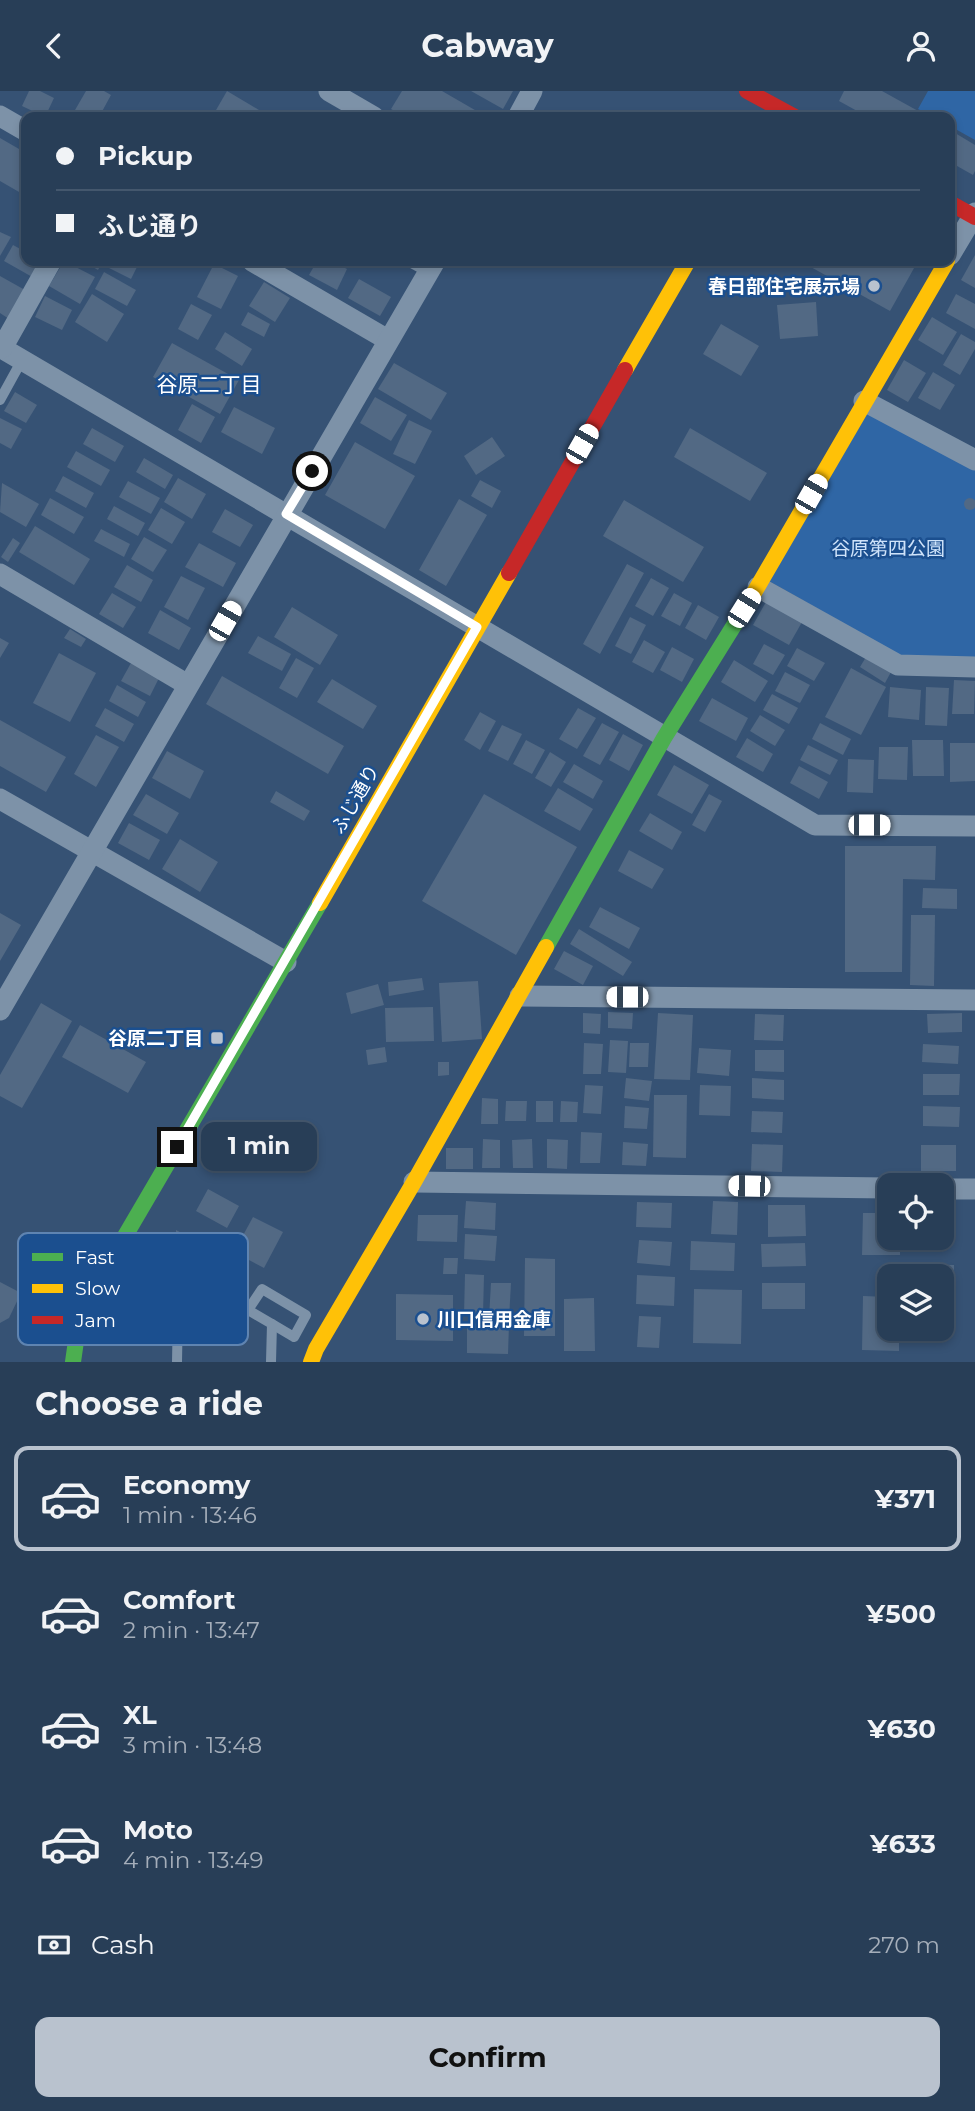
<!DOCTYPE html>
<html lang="en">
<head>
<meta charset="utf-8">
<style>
	:root { --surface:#283e57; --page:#30455d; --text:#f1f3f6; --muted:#a5aeba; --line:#44576d; --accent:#b9c2ce }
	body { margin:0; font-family:Montserrat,"Noto Sans JP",sans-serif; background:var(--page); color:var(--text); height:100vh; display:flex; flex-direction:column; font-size:26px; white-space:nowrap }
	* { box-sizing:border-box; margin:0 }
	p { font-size:23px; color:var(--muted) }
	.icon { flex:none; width:38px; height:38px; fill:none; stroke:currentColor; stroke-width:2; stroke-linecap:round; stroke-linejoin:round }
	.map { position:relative; height:1271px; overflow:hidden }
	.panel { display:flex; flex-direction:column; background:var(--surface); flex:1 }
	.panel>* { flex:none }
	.top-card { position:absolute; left:21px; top:21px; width:934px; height:154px; border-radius:14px; box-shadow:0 4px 10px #0003,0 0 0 2px var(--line); display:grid; align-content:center; height:154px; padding:0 35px; background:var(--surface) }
	.controls { position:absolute; left:877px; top:1082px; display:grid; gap:14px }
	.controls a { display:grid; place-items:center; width:77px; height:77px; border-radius:14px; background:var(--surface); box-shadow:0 4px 10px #0003,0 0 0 2px var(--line); font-size:35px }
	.end { position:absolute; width:32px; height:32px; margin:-16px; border:9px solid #fff; background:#111; box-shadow:0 0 0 4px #111 }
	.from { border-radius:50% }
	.bubble { position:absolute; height:49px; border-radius:14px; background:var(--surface); box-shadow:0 4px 10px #0003,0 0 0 2px var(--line); font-size:23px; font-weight:700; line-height:49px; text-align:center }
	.car { position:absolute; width:21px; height:42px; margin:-21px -10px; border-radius:9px; box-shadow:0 0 5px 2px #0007; background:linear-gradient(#fff 24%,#345 0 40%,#fff 0 76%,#345 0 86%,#fff 0) }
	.top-card b { display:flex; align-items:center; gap:24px; height:66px; font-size:26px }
	.top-card b+b { border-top:2px solid var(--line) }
	.top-card i { width:18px; height:18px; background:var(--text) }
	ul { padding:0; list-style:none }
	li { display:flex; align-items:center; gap:21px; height:105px; margin:0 14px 10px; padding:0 21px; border:4px solid transparent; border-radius:14px }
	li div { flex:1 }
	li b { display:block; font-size:26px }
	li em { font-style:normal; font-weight:700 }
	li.on { border-color:var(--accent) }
	li>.icon { width:63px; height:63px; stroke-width:1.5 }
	h2 { padding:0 35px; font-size:32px; line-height:84px }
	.pay { display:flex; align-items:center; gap:18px; height:77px; padding:0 35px; font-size:26px }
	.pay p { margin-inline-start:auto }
	.action { display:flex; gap:14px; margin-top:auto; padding:14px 35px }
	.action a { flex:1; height:80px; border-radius:14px; background:var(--accent); color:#111; font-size:28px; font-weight:700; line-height:80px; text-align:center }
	header { display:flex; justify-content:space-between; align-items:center; height:91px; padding:0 35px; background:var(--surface); font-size:32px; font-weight:700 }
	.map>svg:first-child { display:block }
	.green { fill:#2f66a5 }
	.building { fill:#526984 }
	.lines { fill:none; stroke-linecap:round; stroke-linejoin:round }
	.lane { stroke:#7d92a8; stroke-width:10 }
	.street { stroke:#7d92a8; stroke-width:21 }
	.fast { stroke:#4caf50; stroke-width:16 }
	.slow { stroke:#ffc107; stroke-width:16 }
	.jam { stroke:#c62828; stroke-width:16 }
	.route { stroke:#fff; stroke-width:9 }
	.poi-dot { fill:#b9c2ce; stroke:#1b4f8f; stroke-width:2.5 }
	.labels { text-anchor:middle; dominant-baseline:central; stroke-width:5; stroke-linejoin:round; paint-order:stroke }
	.poi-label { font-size:19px; font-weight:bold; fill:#fff; stroke:#1b4f8f; text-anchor:end }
	.park-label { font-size:19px; fill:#cfe3fa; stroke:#1b4f8f }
	.street-label { font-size:19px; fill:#fff; stroke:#1b4f8f }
	.neighbourhood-label { font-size:21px; fill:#fff; stroke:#1b4f8f }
	.key { fill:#1b4f8f; stroke:#5f84b1; stroke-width:2 }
	.key-label { font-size:19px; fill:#fff }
</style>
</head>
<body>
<header><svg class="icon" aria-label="back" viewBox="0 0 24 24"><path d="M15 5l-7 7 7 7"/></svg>Cabway<svg class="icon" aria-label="person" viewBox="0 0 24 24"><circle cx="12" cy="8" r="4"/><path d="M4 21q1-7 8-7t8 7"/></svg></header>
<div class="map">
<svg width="975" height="1271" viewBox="0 0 975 1271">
	<rect width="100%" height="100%" fill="#365274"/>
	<!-- green -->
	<g class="green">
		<path d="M928,0H975V49L950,35V26H933L918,18Z"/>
		<path d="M868,321L975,376V568L899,564L769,490Z"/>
	</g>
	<!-- building -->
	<g class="building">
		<path d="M29,0H40L54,7L45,26L22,15Z"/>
		<path d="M86,0H104L111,4L99,26H71Z"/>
		<path d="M227,0L264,22L262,26H212Z"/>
		<path d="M402,0H442L487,26H405L391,18Z"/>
		<path d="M471,0H513L503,18Z"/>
		<path d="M844,0H882L929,26H868L839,10Z"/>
		<path d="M950,39L975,54V80L973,84L950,71Z"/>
		<path d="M0,47L26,62V105L0,90Z"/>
		<path d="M0,141L11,146L0,165Z"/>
		<path d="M13,154L26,161V170H41L34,187L4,170Z"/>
		<path d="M975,164V197L961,189Z"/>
		<path d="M64,170L95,186L80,213L49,195Z"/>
		<path d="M82,170H103L98,179Z"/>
		<path d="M112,170H140L131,188L109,177Z"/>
		<path d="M317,170H331L347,178L337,199L309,184Z"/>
		<path d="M800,170H918L890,220Z"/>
		<path d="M214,173L238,185L221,218L197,206Z"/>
		<path d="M104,181L136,199L127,215L95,198Z"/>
		<path d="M0,185L25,199L9,228L0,222Z"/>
		<path d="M359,188L391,206L380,225L348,207Z"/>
		<path d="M264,191L290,207L275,231L249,215Z"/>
		<path d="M92,203L124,223L107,251L75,231Z"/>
		<path d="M956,203L975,213V238L946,222Z"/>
		<path d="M45,205L72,219L62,239L35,226Z"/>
		<path d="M816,211L818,245L780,248L777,214Z"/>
		<path d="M191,213L212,224L198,249L178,238Z"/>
		<path d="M248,221L270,233L264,246L241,234Z"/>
		<path d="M932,226L957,241L943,264L918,249Z"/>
		<path d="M721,233L759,255L741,285L703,263Z"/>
		<path d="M225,241L252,258L242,275L215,258Z"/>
		<path d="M961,243L975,251V258L960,284L943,274Z"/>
		<path d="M172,252L239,289L220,323L153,286Z"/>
		<path d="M904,269L926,282L908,311L887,299Z"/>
		<path d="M394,272L447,302L431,329L378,298Z"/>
		<path d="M933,281L955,294L940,319L918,307Z"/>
		<path d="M15,301L37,314L26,332L4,320Z"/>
		<path d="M375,306L407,324L391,350L360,332Z"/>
		<path d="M192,313L215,326L201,352L178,339Z"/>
		<path d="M234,316L275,337L262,363L221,341Z"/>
		<path d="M0,327L22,338L11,358L0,352Z"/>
		<path d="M409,329L432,340L415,373L393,363Z"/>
		<path d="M92,337L124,355L115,371L83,353Z"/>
		<path d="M690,337L767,382L750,410L674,366Z"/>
		<path d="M492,346L505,365L476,384L464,365Z"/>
		<path d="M355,351L415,385L385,438L325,404Z"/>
		<path d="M76,360L110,379L101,395L67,376Z"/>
		<path d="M144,367L173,384L165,398L136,381Z"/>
		<path d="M63,385L94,402L86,417L55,400Z"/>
		<path d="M178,387L206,403L192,428L164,411Z"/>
		<path d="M480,389L501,400L492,417L471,405Z"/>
		<path d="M128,390L160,407L151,423L119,406Z"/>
		<path d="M2,392L39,413L26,436L0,421Z"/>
		<circle cx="970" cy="413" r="6"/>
		<path d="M50,407L84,426L74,443L41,424Z"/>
		<path d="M459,408L487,424L446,495L419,479Z"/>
		<path d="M624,409L704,456L683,491L603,445Z"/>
		<path d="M114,415L145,432L138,445L107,428Z"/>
		<path d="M161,417L185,431L172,453L148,439Z"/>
		<path d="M225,418L253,434L240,456L212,441Z"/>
		<path d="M35,435L90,468L74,494L19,461Z"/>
		<path d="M101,438L130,453L124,466L94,450Z"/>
		<path d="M144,446L167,459L153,481L131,468Z"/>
		<path d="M13,447L20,452L8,471L1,466Z"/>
		<path d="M199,452L236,472L223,496L185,476Z"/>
		<path d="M627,473L644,482L600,563L583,553Z"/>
		<path d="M127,474L153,489L141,511L114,496Z"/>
		<path d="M181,485L205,497L188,529L164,516Z"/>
		<path d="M651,487L669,497L653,525L635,515Z"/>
		<path d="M112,502L136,516L123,537L99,523Z"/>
		<path d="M674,502L692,512L680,535L661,525Z"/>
		<path d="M766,511L802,531L789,554L753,534Z"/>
		<path d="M698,514L719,526L706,549L685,537Z"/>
		<path d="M292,516L338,544L320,574L274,546Z"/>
		<path d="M160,519L191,537L179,559L148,542Z"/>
		<path d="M630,526L646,534L631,563L615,555Z"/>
		<path d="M70,538L86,548L81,556L64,547Z"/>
		<path d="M258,545L291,563L282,580L248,562Z"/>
		<path d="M0,547L9,552L0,567Z"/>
		<path d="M644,549L665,561L653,582L632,571Z"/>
		<path d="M764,553L785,564L773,584L753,573Z"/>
		<path d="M672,556L694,568L682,591L660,579Z"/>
		<path d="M797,557L825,572L814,590L787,575Z"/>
		<path d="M59,562L96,582L70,631L33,612Z"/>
		<path d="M866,566L891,581L885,592L860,576Z"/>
		<path d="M296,567L314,577L297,607L279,597Z"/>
		<path d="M734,569L768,590L755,611L721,591Z"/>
		<path d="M131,572L159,587L150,605L121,590Z"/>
		<path d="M851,577L886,596L861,644L825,626Z"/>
		<path d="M785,581L810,594L800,612L775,600Z"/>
		<path d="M222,585L344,655L328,683L206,613Z"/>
		<path d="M332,588L377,615L363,638L317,611Z"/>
		<path d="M954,589L975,590L974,623H952Z"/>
		<path d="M117,594L146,611L138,626L109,610Z"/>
		<path d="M890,596L921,599L919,629L888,626Z"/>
		<path d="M926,596L949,597L947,635L925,634Z"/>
		<path d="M772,603L798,617L789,633L763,619Z"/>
		<path d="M712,607L748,627L736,650L699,630Z"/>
		<path d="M105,617L134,633L124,651L95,635Z"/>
		<path d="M578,617L596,627L577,658L559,648Z"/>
		<path d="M480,621L496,630L480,659L464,649Z"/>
		<path d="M760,624L785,639L775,655L750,640Z"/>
		<path d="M0,629L66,666L46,701L0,675Z"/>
		<path d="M602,632L619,641L600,674L583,665Z"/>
		<path d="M820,632L851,648L843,664L812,648Z"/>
		<path d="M502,634L522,643L508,670L488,660Z"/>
		<path d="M623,643L643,654L629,680L609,669Z"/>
		<path d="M96,644L119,656L96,696L74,683Z"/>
		<path d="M747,647L773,663L763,681L736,666Z"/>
		<path d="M526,649L545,659L532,683L513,673Z"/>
		<path d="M912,649H943L944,685H913Z"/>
		<path d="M950,652H975V690L950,691Z"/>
		<path d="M808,654L838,669L830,684L800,669Z"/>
		<path d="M879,656H908L907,689L878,688Z"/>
		<path d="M167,660L204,680L190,708L152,687Z"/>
		<path d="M550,661L566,671L551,696L535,687Z"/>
		<path d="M848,668L874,669L873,702L847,701Z"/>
		<path d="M574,673L603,690L593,708L563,691Z"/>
		<path d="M674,674L709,694L692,723L657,704Z"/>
		<path d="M799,675L828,691L819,708L790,692Z"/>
		<path d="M558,697L593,718L580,740L544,720Z"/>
		<path d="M276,700L310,720L304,730L270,711Z"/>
		<path d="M146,703L179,722L167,743L133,724Z"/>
		<path d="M484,703L577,756L516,864L422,810Z"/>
		<path d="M709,703L722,710L705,741L692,734Z"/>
		<path d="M650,722L682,741L672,759L639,740Z"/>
		<path d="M129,732L160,749L149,769L118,752Z"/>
		<path d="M180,748L218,771L200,801L162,778Z"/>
		<path d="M845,755H936L935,789L903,788L902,881H845Z"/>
		<path d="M629,759L664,778L652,798L618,780Z"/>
		<path d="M923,797L957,798V818L922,817Z"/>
		<path d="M600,816L640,837L629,858L589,836Z"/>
		<path d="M0,822L21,834L0,870Z"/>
		<path d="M911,824H935L934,895L910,894Z"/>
		<path d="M579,838L632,871L623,885L570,853Z"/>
		<path d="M564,860L593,875L583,894L554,878Z"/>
		<path d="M422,887L424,899L389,905L388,891Z"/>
		<path d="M478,890L482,948L442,951L439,892Z"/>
		<path d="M378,893L384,914L351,923L346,902Z"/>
		<path d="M41,912L72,930L22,1017L0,1005V984Z"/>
		<path d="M433,916L434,950L386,951L385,917Z"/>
		<path d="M608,921L633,922L632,938L608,937Z"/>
		<path d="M583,922L601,923L600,943L583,942Z"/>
		<path d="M658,922L693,924L690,989L654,988Z"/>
		<path d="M962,922V941L928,942L927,923Z"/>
		<path d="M755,923L784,924L783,950L754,949Z"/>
		<path d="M80,934L146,971L128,1002L62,966Z"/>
		<path d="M610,949L628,950L626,982L608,981Z"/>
		<path d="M584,952L603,953L601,983H583Z"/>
		<path d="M630,952H649L648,976H629Z"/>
		<path d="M923,953L959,955L958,973L922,971Z"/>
		<path d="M385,956L387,971L368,974L366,959Z"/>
		<path d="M699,957L731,959L729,985L697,982Z"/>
		<path d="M755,959H784V981L755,980Z"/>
		<path d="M438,971H449V984L438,985Z"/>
		<path d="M923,983H960L959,1004H923Z"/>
		<path d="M626,987L652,990L649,1010L624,1007Z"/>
		<path d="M752,987L784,989V1009L752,1007Z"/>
		<path d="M585,994L603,995L601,1023L583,1022Z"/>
		<path d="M700,994L731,995L730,1025L699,1024Z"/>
		<path d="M654,1004H687L686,1067L653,1066Z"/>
		<path d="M482,1007L498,1008V1033H481Z"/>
		<path d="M506,1010H527L526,1030H505Z"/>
		<rect x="536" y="1010" width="17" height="21"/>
		<path d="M561,1010L578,1011L577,1031H560Z"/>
		<path d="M625,1015L649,1017L647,1038L624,1037Z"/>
		<path d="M923,1015L960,1016L959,1036L923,1035Z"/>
		<path d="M752,1020L783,1021L782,1042L751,1041Z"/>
		<path d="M581,1041L602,1042L600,1072H580Z"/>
		<path d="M483,1048L500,1049V1077H482Z"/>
		<path d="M532,1048L533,1077H513L512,1049Z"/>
		<path d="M547,1048L568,1049L567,1078L547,1077Z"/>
		<path d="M623,1051L648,1053L646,1075L622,1074Z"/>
		<path d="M752,1053L783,1054L782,1081L751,1080Z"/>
		<rect x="921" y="1054" width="35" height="26"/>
		<rect x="446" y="1057" width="27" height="21"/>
		<path d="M208,1098L239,1115L227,1137L196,1120Z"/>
		<path d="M466,1110L496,1112L495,1139L464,1137Z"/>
		<path d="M713,1110L738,1111L737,1144L711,1143Z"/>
		<path d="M637,1111L672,1112L671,1137L636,1136Z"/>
		<path d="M768,1114H805L806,1145L768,1146Z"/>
		<path d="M863,1122H889V1146H900V1164H862Z"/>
		<path d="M418,1124H458L457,1151L417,1150Z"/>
		<path d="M253,1126L283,1141L264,1177L234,1161Z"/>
		<path d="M176,1139L238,1172L239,1196H176Z"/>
		<path d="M465,1143L497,1145L495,1170L464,1168Z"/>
		<path d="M639,1149L672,1151L670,1175L637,1172Z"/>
		<path d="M691,1150L735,1152L734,1180L690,1179Z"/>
		<path d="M805,1152L806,1175L762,1176L761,1153Z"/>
		<path d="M444,1167H458L457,1183H443Z"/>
		<path d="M525,1167L555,1168V1245H524Z"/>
		<path d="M910,1173L954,1174V1244H909V1237H942V1185H910Z"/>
		<path d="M465,1183L484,1184L483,1224H464Z"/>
		<path d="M637,1184L675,1186L674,1215L636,1213Z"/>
		<path d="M0,1191L21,1202L9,1227L0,1232Z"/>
		<path d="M491,1192H511L509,1228L489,1227Z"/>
		<rect x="762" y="1192" width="43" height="26"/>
		<path d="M694,1198L742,1199L741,1253L693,1252Z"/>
		<path d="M396,1203L453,1204V1250L396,1249Z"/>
		<path d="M863,1205L889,1206V1237H899V1260L862,1259Z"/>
		<path d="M594,1207L595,1260H564V1208Z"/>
		<path d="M639,1225L661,1226L659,1257L637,1256Z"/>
		<path d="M467,1232L509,1233L508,1263L467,1262Z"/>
	</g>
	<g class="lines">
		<!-- lane -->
		<g class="lane">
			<path d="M408,170L428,181"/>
			<path d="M0,309L22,269"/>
			<path d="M112,1174L178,1217L248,1219L272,1233L271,1271"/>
			<path d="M248,1219L262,1198L306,1224L294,1246L272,1233"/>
			<path d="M177,1271L178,1217"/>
		</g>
		<!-- street -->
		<g class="street">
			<path d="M329,0L374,26"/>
			<path d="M0,25L26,40"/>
			<path d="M518,26L532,0"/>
			<path d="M950,164L975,122"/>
			<path d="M252,170L388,249"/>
			<path d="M0,256L815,734L975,735"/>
			<path d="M2,257L51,170"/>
			<path d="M864,310L975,369"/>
			<path d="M0,483L188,594"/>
			<path d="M758,496L898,574L975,576"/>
			<path d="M0,708L286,871"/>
			<path d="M520,905L975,909"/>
			<path d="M0,919L435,170"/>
			<path d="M414,1091L889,1097"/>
			<path d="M942,1098H975"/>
		</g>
		<!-- fast -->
		<g class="fast">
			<path d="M546,856L664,647L751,507"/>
			<path d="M73,1271L80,1222L320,812"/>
		</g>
		<!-- slow -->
		<g class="slow">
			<path d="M625,279L688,170"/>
			<path d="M751,507L947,170"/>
			<path d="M320,812L509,482"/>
			<path d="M311,1271L316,1258L414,1091L546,856"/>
		</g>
		<!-- jam -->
		<g class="jam">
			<path d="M747,0L795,26"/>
			<path d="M950,112L975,126"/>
			<path d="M509,482L625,279"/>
		</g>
	</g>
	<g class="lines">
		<!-- route -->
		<path class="route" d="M177,1056L477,536L286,423L312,380"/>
	</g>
	<!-- markers -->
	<g class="poi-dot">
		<circle cx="874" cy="195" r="7"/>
		<rect x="210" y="940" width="14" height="14" rx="3.5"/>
		<circle cx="423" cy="1228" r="7"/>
	</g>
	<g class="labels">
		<!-- poi labels -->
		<g class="poi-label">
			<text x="860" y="195">春日部住宅展示場</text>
			<text x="203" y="947">谷原二丁目</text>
			<text x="437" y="1228" text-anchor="start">川口信用金庫</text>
		</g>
		<!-- park labels -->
		<g class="park-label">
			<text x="888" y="457">谷原第四公園</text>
		</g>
		<!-- street labels -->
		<g class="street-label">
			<text transform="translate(355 708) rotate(-60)">ふじ通り</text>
		</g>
		<!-- neighbourhood labels -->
		<g class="neighbourhood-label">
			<text x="209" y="293">谷原二丁目</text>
		</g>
	</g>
	<!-- legend -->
	<rect x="18" y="1142" width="230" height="112" rx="10" class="key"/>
	<rect x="32" y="1162" width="31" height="8" fill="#4caf50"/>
	<rect x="32" y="1193" width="31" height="9" fill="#ffc107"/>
	<rect x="32" y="1225" width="31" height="8" fill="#c62828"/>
	<g class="key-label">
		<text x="75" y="1173">Fast</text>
		<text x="75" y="1204">Slow</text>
		<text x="75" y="1236">Jam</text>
	</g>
</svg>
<div class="controls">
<a><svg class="icon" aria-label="locate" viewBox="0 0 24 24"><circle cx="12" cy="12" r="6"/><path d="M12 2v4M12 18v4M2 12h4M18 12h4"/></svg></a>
<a><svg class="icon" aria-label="layers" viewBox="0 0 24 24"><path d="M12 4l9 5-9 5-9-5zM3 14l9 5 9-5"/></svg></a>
</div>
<i class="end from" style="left:312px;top:380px"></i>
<i class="end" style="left:177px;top:1056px"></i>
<div class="bubble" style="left:201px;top:1031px;width:116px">1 min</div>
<i class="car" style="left:582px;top:353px;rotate:30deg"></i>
<i class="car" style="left:811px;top:403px;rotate:30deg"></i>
<i class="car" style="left:744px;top:517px;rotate:32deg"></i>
<i class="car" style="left:225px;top:530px;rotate:30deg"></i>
<i class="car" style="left:869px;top:734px;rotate:90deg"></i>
<i class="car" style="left:627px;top:906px;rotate:270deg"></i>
<i class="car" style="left:749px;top:1095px;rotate:271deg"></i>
<div class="top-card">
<b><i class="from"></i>Pickup</b>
<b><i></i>ふじ通り</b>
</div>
</div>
<section class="panel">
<h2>Choose a ride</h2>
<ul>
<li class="on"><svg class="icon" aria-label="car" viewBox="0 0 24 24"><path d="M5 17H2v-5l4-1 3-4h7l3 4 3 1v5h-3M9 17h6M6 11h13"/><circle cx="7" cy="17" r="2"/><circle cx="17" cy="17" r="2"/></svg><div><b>Economy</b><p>1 min · 13:46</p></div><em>¥371</em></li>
<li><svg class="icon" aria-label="car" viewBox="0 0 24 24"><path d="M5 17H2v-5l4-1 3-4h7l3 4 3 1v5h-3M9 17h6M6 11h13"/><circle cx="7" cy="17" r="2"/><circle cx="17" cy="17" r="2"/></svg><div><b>Comfort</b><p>2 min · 13:47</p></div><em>¥500</em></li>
<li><svg class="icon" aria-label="car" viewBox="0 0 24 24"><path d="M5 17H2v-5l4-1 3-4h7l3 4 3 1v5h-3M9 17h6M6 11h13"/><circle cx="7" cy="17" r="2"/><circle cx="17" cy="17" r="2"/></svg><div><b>XL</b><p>3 min · 13:48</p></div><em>¥630</em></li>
<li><svg class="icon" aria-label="car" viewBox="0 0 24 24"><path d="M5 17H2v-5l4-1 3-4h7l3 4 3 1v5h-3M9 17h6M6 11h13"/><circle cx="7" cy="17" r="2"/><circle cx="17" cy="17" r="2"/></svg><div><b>Moto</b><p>4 min · 13:49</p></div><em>¥633</em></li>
</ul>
<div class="pay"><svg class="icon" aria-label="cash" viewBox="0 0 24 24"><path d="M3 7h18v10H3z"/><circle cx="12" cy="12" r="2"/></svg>Cash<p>270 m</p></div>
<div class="action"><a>Confirm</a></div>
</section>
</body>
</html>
